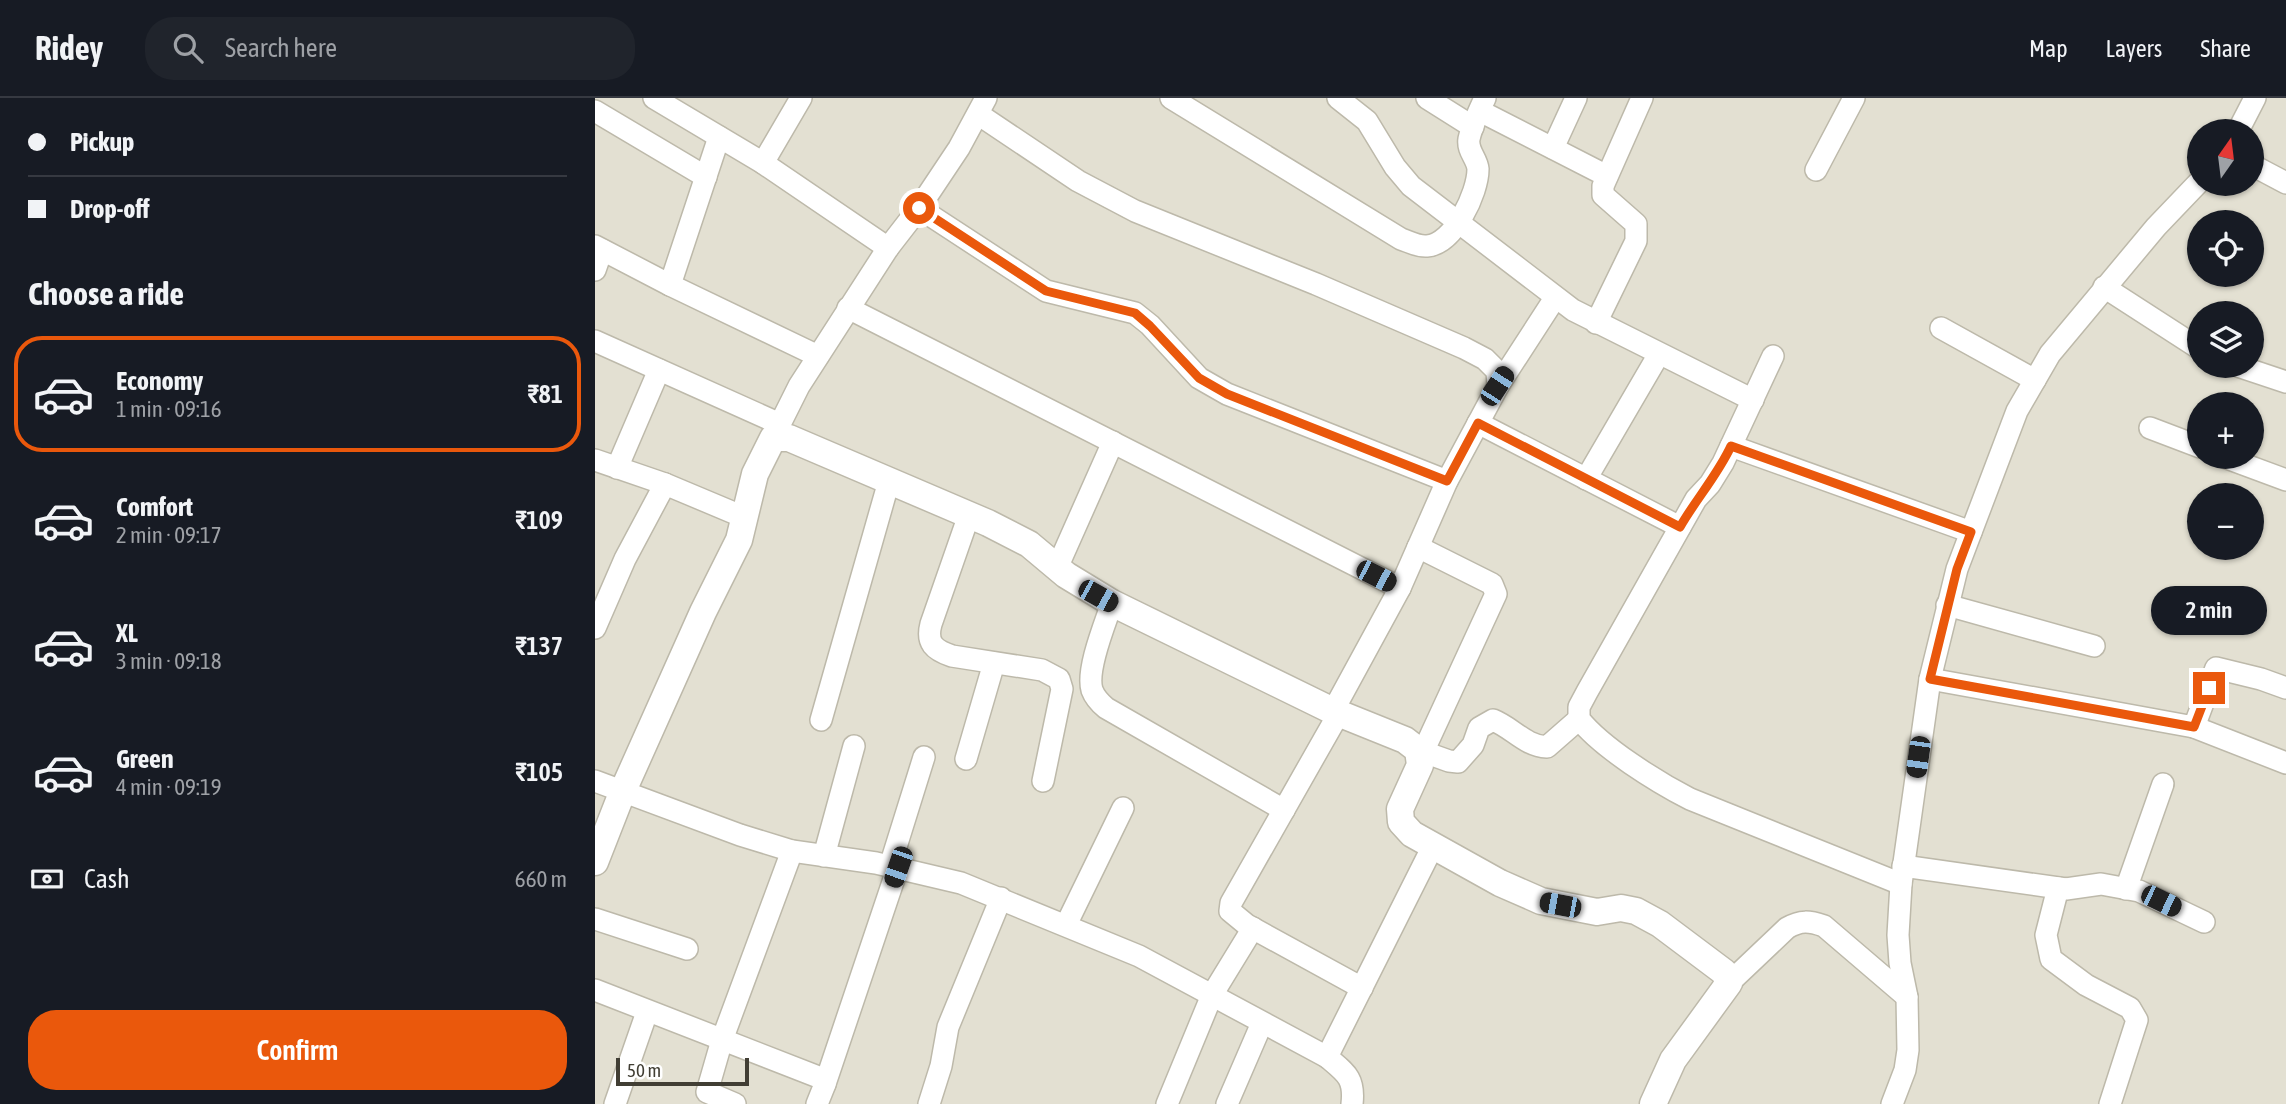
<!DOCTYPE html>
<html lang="en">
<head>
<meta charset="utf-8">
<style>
	:root { --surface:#171b24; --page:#20242c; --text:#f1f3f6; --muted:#9ea1a6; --line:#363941; --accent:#ea580c }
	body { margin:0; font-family:"Asap Condensed",sans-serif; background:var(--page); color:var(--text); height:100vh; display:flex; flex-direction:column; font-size:26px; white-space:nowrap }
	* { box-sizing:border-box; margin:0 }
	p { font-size:23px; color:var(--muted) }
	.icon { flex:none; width:38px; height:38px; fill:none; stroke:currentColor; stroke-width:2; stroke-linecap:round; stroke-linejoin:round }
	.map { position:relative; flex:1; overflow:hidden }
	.details { display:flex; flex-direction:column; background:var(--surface); width:595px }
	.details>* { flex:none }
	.banner { display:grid; align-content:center; height:154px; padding:0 28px; background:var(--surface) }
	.needle { width:46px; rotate:14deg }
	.tools { position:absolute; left:1592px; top:21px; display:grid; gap:14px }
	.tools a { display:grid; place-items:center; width:77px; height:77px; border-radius:50%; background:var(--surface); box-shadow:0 2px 5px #0004; font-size:35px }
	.scale { position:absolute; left:21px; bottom:18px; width:133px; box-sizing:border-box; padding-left:7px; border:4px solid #413e34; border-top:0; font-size:19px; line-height:24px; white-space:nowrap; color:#413e34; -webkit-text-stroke:5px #fff; paint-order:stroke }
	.end { position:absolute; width:32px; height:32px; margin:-16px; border:9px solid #ea580c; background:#fff; box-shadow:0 0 0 4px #fff }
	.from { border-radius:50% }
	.bubble { position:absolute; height:49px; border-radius:24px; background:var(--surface); box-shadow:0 2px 5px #0004; font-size:23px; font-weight:600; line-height:49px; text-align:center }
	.car { position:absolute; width:21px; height:42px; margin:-21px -10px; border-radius:9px; box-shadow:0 0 5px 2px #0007; background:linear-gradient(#222 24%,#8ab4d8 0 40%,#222 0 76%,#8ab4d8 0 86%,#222 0) }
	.banner b { display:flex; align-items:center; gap:24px; height:66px; font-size:26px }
	.banner b+b { border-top:2px solid var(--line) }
	.banner i { width:18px; height:18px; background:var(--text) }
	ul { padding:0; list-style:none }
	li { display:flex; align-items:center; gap:21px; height:116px; margin:0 14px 10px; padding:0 14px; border:4px solid transparent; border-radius:28px }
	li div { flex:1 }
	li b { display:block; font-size:26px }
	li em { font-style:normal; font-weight:600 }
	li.current { border-color:var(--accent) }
	li>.icon { width:63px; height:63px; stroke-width:1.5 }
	h2 { padding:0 28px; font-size:32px; line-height:84px }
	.pay { display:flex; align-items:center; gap:18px; height:77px; padding:0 28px; font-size:26px }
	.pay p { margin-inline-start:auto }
	.primary-button { display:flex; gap:14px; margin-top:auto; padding:14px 28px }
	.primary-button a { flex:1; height:80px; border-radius:28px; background:var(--accent); color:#fff; font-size:28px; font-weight:600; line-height:80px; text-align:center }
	header { display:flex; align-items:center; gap:42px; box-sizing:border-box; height:98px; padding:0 35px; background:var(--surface); border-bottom:2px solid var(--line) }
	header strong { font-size:33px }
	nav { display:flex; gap:38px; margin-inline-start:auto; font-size:24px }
	.search { width:490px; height:63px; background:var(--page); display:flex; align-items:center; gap:18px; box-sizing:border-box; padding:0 24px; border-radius:28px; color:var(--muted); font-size:26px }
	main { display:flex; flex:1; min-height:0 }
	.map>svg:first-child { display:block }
	.residential { fill:#e3e0d2; fill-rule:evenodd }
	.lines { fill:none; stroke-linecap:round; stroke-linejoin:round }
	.minor-casing { stroke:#bdb9aa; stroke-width:24 }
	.tertiary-casing { stroke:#bdb9aa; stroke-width:29 }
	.minor { stroke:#fff; stroke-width:21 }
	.tertiary { stroke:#fff; stroke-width:26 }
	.route { stroke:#ea580c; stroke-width:9 }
</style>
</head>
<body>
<header>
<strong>Ridey</strong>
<div class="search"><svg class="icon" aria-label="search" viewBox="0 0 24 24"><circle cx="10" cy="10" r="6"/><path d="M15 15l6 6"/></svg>Search here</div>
<nav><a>Map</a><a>Layers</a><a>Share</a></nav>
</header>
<main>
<section class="details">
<div class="banner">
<b><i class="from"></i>Pickup</b>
<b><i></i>Drop-off</b>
</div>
<h2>Choose a ride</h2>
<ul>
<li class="current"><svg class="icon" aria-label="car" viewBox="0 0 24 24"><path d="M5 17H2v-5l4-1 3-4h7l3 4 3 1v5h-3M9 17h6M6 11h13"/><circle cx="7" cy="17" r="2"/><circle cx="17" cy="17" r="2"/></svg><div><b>Economy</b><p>1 min · 09:16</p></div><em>₹81</em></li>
<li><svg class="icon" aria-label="car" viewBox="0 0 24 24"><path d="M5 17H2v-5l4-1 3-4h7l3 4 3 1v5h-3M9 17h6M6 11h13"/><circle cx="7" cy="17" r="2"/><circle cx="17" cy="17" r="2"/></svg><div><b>Comfort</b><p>2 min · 09:17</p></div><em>₹109</em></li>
<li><svg class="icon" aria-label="car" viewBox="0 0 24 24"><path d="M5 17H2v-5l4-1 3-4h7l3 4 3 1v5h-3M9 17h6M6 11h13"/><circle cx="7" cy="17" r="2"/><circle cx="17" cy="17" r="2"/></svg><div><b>XL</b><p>3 min · 09:18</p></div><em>₹137</em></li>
<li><svg class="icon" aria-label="car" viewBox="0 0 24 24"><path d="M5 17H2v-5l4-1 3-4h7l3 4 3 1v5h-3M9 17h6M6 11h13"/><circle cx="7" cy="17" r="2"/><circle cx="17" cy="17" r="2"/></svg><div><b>Green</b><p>4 min · 09:19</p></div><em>₹105</em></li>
</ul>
<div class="pay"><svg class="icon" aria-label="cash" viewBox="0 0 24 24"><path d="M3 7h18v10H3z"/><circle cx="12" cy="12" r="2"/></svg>Cash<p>660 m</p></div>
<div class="primary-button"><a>Confirm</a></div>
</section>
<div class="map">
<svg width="1691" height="1006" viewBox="0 0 1691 1006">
	<rect width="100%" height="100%" fill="#f0eee4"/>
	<!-- residential -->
	<path class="residential" d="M0,0H1691V1006H0ZM1605,33H1657V86H1605ZM1605,124H1657V177H1605ZM1605,215H1657V268H1605ZM1605,306H1657V359H1605ZM1605,397H1657V450H1605Z"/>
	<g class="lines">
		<defs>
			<g id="minor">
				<path d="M59,0L168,65L293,150"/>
				<path d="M576,0L806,141C815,144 823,149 832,148C859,146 883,95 883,71C882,60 872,53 874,41C877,27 884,13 890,0"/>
				<path d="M743,0L772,23L800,69L816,88L978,212L1158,302"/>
				<path d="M832,0L878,29"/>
				<path d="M0,13L111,79"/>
				<path d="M885,13L1012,78"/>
				<path d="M383,16L483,83L540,113L721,186L869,250L890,261L902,273L903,288L852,383L805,490L738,613"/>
				<path d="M1643,33L1660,0"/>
				<path d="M958,50L981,0"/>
				<path d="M168,65L206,0"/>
				<path d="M1657,67L1691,85"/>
				<path d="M1221,72L1259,0"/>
				<path d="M324,110L451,193L540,215L555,227L604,280L632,296L852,383"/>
				<path d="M0,148L75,187L223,258"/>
				<path d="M0,172L7,152"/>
				<path d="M75,187L124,39"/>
				<path d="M1509,189L1605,251"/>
				<path d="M253,210L805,490"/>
				<path d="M1001,225L1041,143V126L1008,97V88L1047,0"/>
				<path d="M1346,230L1440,282"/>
				<path d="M0,243L185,326"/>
				<path d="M1178,258L1128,365L1115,386L1101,401L992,594L984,609V621C1007,650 1062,684 1095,701L1306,786"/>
				<path d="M1643,268L1691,284"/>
				<path d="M903,288L960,200"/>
				<path d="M883,325L1085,429"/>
				<path d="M1555,330L1605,349"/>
				<path d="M178,340L204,288L293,150L324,110L364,50L391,0"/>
				<path d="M1136,348L1376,434"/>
				<path d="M1629,359L1691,382"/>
				<path d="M0,362L70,386L151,420"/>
				<path d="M22,370L64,272"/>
				<path d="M991,381L1064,256"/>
				<path d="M374,417L336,526C331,545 339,552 357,558L447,572L464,581L467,591L448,683"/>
				<path d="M823,449L897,486L901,496L828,654"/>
				<path d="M462,470L518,344"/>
				<path d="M517,505C510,526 491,572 497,592C500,600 505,605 511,610L689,712"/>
				<path d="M1352,507L1499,548"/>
				<path d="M0,530L30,461L70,386"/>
				<path d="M1335,581L1599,629L1621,570L1666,581L1691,590"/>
				<path d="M744,615L636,805L635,813L652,827L767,890"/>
				<path d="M226,622L294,383"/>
				<path d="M1599,629L1691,665"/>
				<path d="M823,652L854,663L863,664L878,647L884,630L898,622C918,630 930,648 952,649L984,621"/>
				<path d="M371,661L399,565"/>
				<path d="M0,683L145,737L197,753L281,765L366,785L544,858L732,959C751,975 760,980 757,1006"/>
				<path d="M229,758L259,648"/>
				<path d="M295,768L329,659"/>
				<path d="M1308,768L1471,791L1506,786L1544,793L1609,824"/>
				<path d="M1463,790L1451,837L1456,861L1491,887L1535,910L1542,922L1515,1006"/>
				<path d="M1531,791L1568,686"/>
				<path d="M0,821L92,851"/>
				<path d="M471,827L528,710"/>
				<path d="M1134,885L1192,830C1206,822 1214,823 1229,828L1312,899"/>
				<path d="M0,892L226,980L230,986L222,1006"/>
				<path d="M732,959L838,748"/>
				<path d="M230,986L303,769"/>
				<path d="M20,1006L52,914"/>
				<path d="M140,1006L112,994L127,942L197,753"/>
				<path d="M334,1006L346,968L353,929L406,800"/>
				<path d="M572,1006L617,897L658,830"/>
				<path d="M632,1006L667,925"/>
				<path d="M1297,1006L1310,972L1313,952L1312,899L1305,865L1303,837L1306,786L1335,581L1362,471L1422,313L1455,256L1561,129L1605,83"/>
			</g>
			<path id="tertiary" d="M0,764L27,695L108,514L144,442L160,376L178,340H194L393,425L434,446L471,477L517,505L738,613L810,642L823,652L825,667L805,711L806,724L817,736L905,785L946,803L1002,814L1026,810L1041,813L1065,826L1129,874L1134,885L1078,962L1058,1006"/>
		</defs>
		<!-- minor casing -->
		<use href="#minor" class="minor-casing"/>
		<!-- tertiary casing -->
		<use href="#tertiary" class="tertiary-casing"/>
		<!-- minor -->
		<use href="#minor" class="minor"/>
		<!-- tertiary -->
		<use href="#tertiary" class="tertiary"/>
	</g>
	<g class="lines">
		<!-- route -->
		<path class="route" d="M324,110L451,193L540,215L555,228L604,280L632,296L852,383L883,325L1085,429C1101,401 1122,378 1136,348L1376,434L1362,471L1335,581L1599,629L1614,590"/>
	</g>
</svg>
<div class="tools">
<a><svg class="needle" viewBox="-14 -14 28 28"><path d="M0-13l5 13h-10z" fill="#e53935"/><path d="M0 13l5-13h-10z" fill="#9ea1a6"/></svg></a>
<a><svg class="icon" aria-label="locate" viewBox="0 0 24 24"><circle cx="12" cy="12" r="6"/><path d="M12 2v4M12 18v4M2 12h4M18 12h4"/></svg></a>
<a><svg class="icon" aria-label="layers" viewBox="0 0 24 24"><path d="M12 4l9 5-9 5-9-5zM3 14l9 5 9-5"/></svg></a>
<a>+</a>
<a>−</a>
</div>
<div class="scale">50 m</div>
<i class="end from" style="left:324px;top:110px"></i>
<i class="end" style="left:1614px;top:590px"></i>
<div class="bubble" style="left:1556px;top:488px;width:116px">2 min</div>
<i class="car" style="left:902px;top:288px;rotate:33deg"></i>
<i class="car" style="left:781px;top:478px;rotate:117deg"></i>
<i class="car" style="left:503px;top:498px;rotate:119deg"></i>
<i class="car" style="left:1323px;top:659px;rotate:188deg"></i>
<i class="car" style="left:303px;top:769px;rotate:199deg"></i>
<i class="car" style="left:1566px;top:803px;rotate:116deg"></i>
<i class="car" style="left:965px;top:807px;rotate:281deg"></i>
</div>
</main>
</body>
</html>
